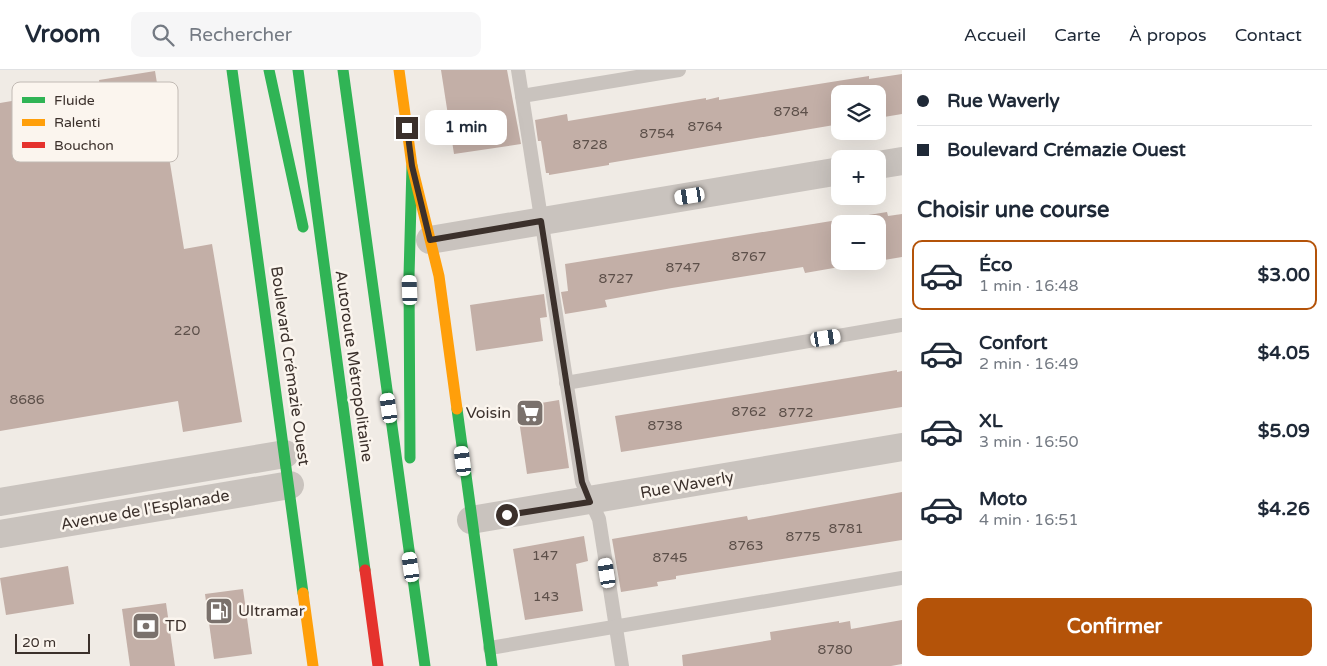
<!DOCTYPE html>
<html lang="fr">
<head>
<meta charset="utf-8">
<style>
	:root { --surface:#fff; --page:#f6f6f7; --text:#1f2937; --muted:#747a83; --line:#e0e1e3; --accent:#b45309 }
	body { margin:0; font-family:"Varela Round",sans-serif; background:var(--page); color:var(--text); height:100vh; display:flex; flex-direction:column; font-size:19px; white-space:nowrap }
	* { box-sizing:border-box; margin:0 }
	p { font-size:16px; color:var(--muted) }
	.icon { flex:none; width:28px; height:28px; fill:none; stroke:currentColor; stroke-width:2; stroke-linecap:round; stroke-linejoin:round }
	.map { position:relative; flex:1; overflow:hidden }
	.sheet { display:flex; flex-direction:column; background:var(--surface); width:425px }
	.sheet>* { flex:none }
	.top-card { display:grid; align-content:center; height:110px; padding:0 15px; background:var(--surface) }
	.fabs { position:absolute; left:831px; top:15px; display:grid; gap:10px }
	.fabs a { display:grid; place-items:center; width:55px; height:55px; border-radius:10px; background:var(--surface); box-shadow:0 5px 20px #0002; font-size:25px }
	.scale { position:absolute; left:15px; bottom:12px; width:75px; box-sizing:border-box; padding-left:5px; border:2px solid #3b302b; border-top:0; font-size:14px; line-height:18px; white-space:nowrap; color:#3b302b; -webkit-text-stroke:4px #fbf5ee; paint-order:stroke }
	.end { position:absolute; width:22px; height:22px; margin:-11px; border:6px solid #3b302b; background:#fff; box-shadow:0 0 0 2px #fff }
	.from { border-radius:50% }
	.bubble { position:absolute; height:35px; border-radius:10px; background:var(--surface); box-shadow:0 5px 20px #0002; font-size:16px; font-weight:800; line-height:35px; text-align:center }
	.car { position:absolute; width:15px; height:30px; margin:-15px -8px; border-radius:6px; box-shadow:0 0 4px 1px #0007; background:linear-gradient(#fff 24%,#345 0 40%,#fff 0 76%,#345 0 86%,#fff 0) }
	.top-card b { display:flex; align-items:center; gap:18px; height:48px; font-size:19px }
	.top-card b+b { border-top:1px solid var(--line) }
	.top-card i { width:12px; height:12px; background:var(--text) }
	ul { padding:0; list-style:none }
	li { display:flex; align-items:center; gap:15px; height:70px; margin:0 10px 8px; padding:0 5px; border:2px solid transparent; border-radius:10px }
	li div { flex:1 }
	li b { display:block; font-size:19px }
	li em { font-style:normal; font-weight:800 }
	li.current { border-color:var(--accent) }
	li>.icon { width:45px; height:45px; stroke-width:1.5 }
	h2 { padding:0 15px; font-size:22px; line-height:60px }
	.action { display:flex; gap:10px; margin-top:auto; padding:10px 15px }
	.action a { flex:1; height:58px; border-radius:10px; background:var(--accent); color:#fff; font-size:20px; font-weight:800; line-height:58px; text-align:center }
	header { display:flex; align-items:center; gap:30px; box-sizing:border-box; height:70px; padding:0 25px; background:var(--surface); border-bottom:1px solid var(--line) }
	header strong { font-size:24px }
	nav { display:flex; gap:28px; margin-inline-start:auto; font-size:18px }
	.search { width:350px; height:45px; background:var(--page); display:flex; align-items:center; gap:12px; box-sizing:border-box; padding:0 18px; border-radius:10px; color:var(--muted); font-size:19px }
	main { display:flex; flex:1; min-height:0 }
	.map>svg:first-child { display:block }
	.building { fill:#c3afa7 }
	.lines { fill:none; stroke-linecap:round; stroke-linejoin:round }
	.lane { stroke:#c9c3be; stroke-width:14 }
	.street { stroke:#c9c3be; stroke-width:28 }
	.fast { stroke:#30b455; stroke-width:11 }
	.slow { stroke:#ff9f0a; stroke-width:11 }
	.jam { stroke:#e5322d; stroke-width:11 }
	.route { stroke:#3b302b; stroke-width:6 }
	.labels { text-anchor:middle; dominant-baseline:central; stroke-width:5; stroke-linejoin:round; paint-order:stroke }
	.number-label { font-size:14px; fill:#5d504a }
	.street-label { font-size:16px; fill:#3b302b; stroke:#fbf5ee }
	.poi-label { font-size:16px; fill:#3b302b; stroke:#fbf5ee; text-anchor:start }
	.key { fill:#fbf5ee; stroke:#c1bab4; stroke-width:1 }
	.key-label { font-size:14px; fill:#3b302b }
</style>
</head>
<body>
<header>
<strong>Vroom</strong>
<div class="search"><svg class="icon" aria-label="search" viewBox="0 0 24 24"><circle cx="10" cy="10" r="6"/><path d="M15 15l6 6"/></svg>Rechercher</div>
<nav><a>Accueil</a><a>Carte</a><a>À propos</a><a>Contact</a></nav>
</header>
<main>
<div class="map">
<svg width="902" height="596" viewBox="0 0 902 596">
	<rect width="100%" height="100%" fill="#f0ebe5"/>
	<!-- building -->
	<g class="building">
		<path d="M441,0H507L521,74L454,84Z"/>
		<path d="M155,1L184,179L212,174L242,352L183,362L178,331L0,361V33L100,16L99,10Z"/>
		<path d="M902,4V44L878,48V24H840V54L609,93V95L549,105V103H546L541,71H538L535,50L567,44L568,51L706,28V30L719,27V30L869,6V9Z"/>
		<path d="M887,142L888,146L902,144V187L878,191V154H840V191H874L805,203L803,197L672,218L605,230L607,237L565,244L561,222L568,221L565,194Z"/>
		<path d="M544,224L547,247L540,248L543,271L476,281L470,235Z"/>
		<path d="M897,300V302L902,301V337L621,382L615,346Z"/>
		<path d="M559,330L569,398L527,404L517,337Z"/>
		<path d="M902,422V470L676,506V509L657,512L658,516L621,522L612,469L747,446L748,450Z"/>
		<path d="M584,466L588,491L576,494L583,541L525,550L513,479Z"/>
		<path d="M68,496L74,534L6,545L0,508Z"/>
		<path d="M243,519L252,584L214,589L205,524Z"/>
		<path d="M166,533L175,596H130L122,539Z"/>
		<path d="M902,550V594L891,596H683L682,585L771,570L770,562L839,551V553L850,551L851,559Z"/>
	</g>
	<g class="lines">
		<!-- lane -->
		<g class="lane">
			<path d="M518,0L582,412L599,449L622,596"/>
			<path d="M522,26L679,0"/>
			<path d="M566,313L902,255"/>
			<path d="M490,578L902,508"/>
		</g>
		<!-- street -->
		<g class="street">
			<path d="M878,95L902,91"/>
			<path d="M430,170L840,101"/>
			<path d="M0,432L285,384"/>
			<path d="M471,450L902,377"/>
			<path d="M0,464L290,415"/>
		</g>
		<!-- fast -->
		<g class="fast">
			<path d="M232,0L303,523"/>
			<path d="M269,0L303,157"/>
			<path d="M298,0L365,500"/>
			<path d="M343,0L425,596"/>
			<path d="M457,339L492,596"/>
			<path d="M410,388L409,206L412,96"/>
		</g>
		<!-- slow -->
		<g class="slow">
			<path d="M399,0L412,96L439,206L457,339"/>
			<path d="M303,523L313,596"/>
		</g>
		<!-- jam -->
		<path class="jam" d="M365,500L378,596"/>
	</g>
	<g class="lines">
		<!-- route -->
		<path class="route" d="M407,58L412,96L430,170L541,151L582,412L590,432L507,445"/>
	</g>
	<!-- icons -->
	<defs>
		<symbol id="supermarket-square" viewBox="-11 -11 22 22"><rect x="-9" y="-9" width="18" height="18" rx="4" fill="#7a716c" stroke="#fbf5ee"/><path d="M-6-5.5h2.5l.6 2H6L4.5 2H-2.5L-4.4-4H-6ZM-1.5 3.2a1.3 1.3 0 1 0 .1 0ZM3 3.2a1.3 1.3 0 1 0 .1 0Z" fill="#fff"/></symbol>
		<symbol id="fuel-square" viewBox="-11 -11 22 22"><rect x="-9" y="-9" width="18" height="18" rx="4" fill="#7a716c" stroke="#fbf5ee"/><path d="M-5.5-6h7V0h2V4h1.3V-2.5L3-4.5l.8-.8L6-3V5H2.5V1h-1V6h-7ZM-4.2-4.7v3.2H.2V-4.7Z" fill="#fff"/></symbol>
		<symbol id="bank-square" viewBox="-11 -11 22 22"><rect x="-9" y="-9" width="18" height="18" rx="4" fill="#7a716c" stroke="#fbf5ee"/><path d="M-6-4H6V4H-6ZM0-2.3a2.3 2.3 0 1 0 0 4.6a2.3 2.3 0 1 0 0-4.6Z" fill="#fff"/></symbol>
	</defs>
	<g fill-rule="evenodd">
		<use href="#supermarket-square" x="514" y="327" width="32" height="32"/>
		<use href="#fuel-square" x="203" y="525" width="32" height="32"/>
		<use href="#bank-square" x="130" y="540" width="32" height="32"/>
	</g>
	<g class="labels">
		<!-- number labels -->
		<g class="number-label">
			<text x="791" y="41">8784</text>
			<text x="705" y="56">8764</text>
			<text x="657" y="63">8754</text>
			<text x="590" y="74">8728</text>
			<text x="749" y="186">8767</text>
			<text x="683" y="197">8747</text>
			<text x="616" y="208">8727</text>
			<text x="187" y="260">220</text>
			<text x="27" y="329">8686</text>
			<text x="749" y="341">8762</text>
			<text x="796" y="342">8772</text>
			<text x="665" y="355">8738</text>
			<text x="846" y="458">8781</text>
			<text x="803" y="466">8775</text>
			<text x="746" y="475">8763</text>
			<text x="545" y="485">147</text>
			<text x="670" y="487">8745</text>
			<text x="546" y="526">143</text>
			<text x="835" y="579">8780</text>
		</g>
		<!-- street labels -->
		<g class="street-label">
			<text transform="translate(290 296) rotate(82)">Boulevard Crémazie Ouest</text>
			<text transform="translate(354 296) rotate(82)">Autoroute Métropolitaine</text>
			<text transform="translate(687 415) rotate(-10)">Rue Waverly</text>
			<text transform="translate(145 440) rotate(-10)">Avenue de l'Esplanade</text>
		</g>
		<!-- poi labels -->
		<g class="poi-label">
			<text x="511" y="343" text-anchor="end">Voisin</text>
			<text x="238" y="541">Ultramar</text>
			<text x="165" y="556">TD</text>
		</g>
	</g>
	<!-- legend -->
	<rect x="12" y="12" width="166" height="80" rx="8" class="key"/>
	<rect x="22" y="27" width="23" height="6" fill="#30b455"/>
	<rect x="22" y="49" width="23" height="7" fill="#ff9f0a"/>
	<rect x="22" y="72" width="23" height="6" fill="#e5322d"/>
	<g class="key-label">
		<text x="54" y="35">Fluide</text>
		<text x="54" y="57">Ralenti</text>
		<text x="54" y="80">Bouchon</text>
	</g>
</svg>
<div class="fabs">
<a><svg class="icon" aria-label="layers" viewBox="0 0 24 24"><path d="M12 4l9 5-9 5-9-5zM3 14l9 5 9-5"/></svg></a>
<a>+</a>
<a>−</a>
</div>
<div class="scale">20 m</div>
<i class="end from" style="left:507px;top:445px"></i>
<i class="end" style="left:407px;top:58px"></i>
<div class="bubble" style="left:425px;top:40px;width:82px">1 min</div>
<i class="car" style="left:690px;top:126px;rotate:261deg"></i>
<i class="car" style="left:410px;top:220px;rotate:358deg"></i>
<i class="car" style="left:826px;top:268px;rotate:81deg"></i>
<i class="car" style="left:389px;top:338px;rotate:352deg"></i>
<i class="car" style="left:463px;top:391px;rotate:353deg"></i>
<i class="car" style="left:411px;top:497px;rotate:352deg"></i>
<i class="car" style="left:607px;top:503px;rotate:351deg"></i>
</div>
<section class="sheet">
<div class="top-card">
<b><i class="from"></i>Rue Waverly</b>
<b><i></i>Boulevard Crémazie Ouest</b>
</div>
<h2>Choisir une course</h2>
<ul>
<li class="current"><svg class="icon" aria-label="car" viewBox="0 0 24 24"><path d="M5 17H2v-5l4-1 3-4h7l3 4 3 1v5h-3M9 17h6M6 11h13"/><circle cx="7" cy="17" r="2"/><circle cx="17" cy="17" r="2"/></svg><div><b>Éco</b><p>1 min · 16:48</p></div><em>$3.00</em></li>
<li><svg class="icon" aria-label="car" viewBox="0 0 24 24"><path d="M5 17H2v-5l4-1 3-4h7l3 4 3 1v5h-3M9 17h6M6 11h13"/><circle cx="7" cy="17" r="2"/><circle cx="17" cy="17" r="2"/></svg><div><b>Confort</b><p>2 min · 16:49</p></div><em>$4.05</em></li>
<li><svg class="icon" aria-label="car" viewBox="0 0 24 24"><path d="M5 17H2v-5l4-1 3-4h7l3 4 3 1v5h-3M9 17h6M6 11h13"/><circle cx="7" cy="17" r="2"/><circle cx="17" cy="17" r="2"/></svg><div><b>XL</b><p>3 min · 16:50</p></div><em>$5.09</em></li>
<li><svg class="icon" aria-label="car" viewBox="0 0 24 24"><path d="M5 17H2v-5l4-1 3-4h7l3 4 3 1v5h-3M9 17h6M6 11h13"/><circle cx="7" cy="17" r="2"/><circle cx="17" cy="17" r="2"/></svg><div><b>Moto</b><p>4 min · 16:51</p></div><em>$4.26</em></li>
</ul>
<div class="action"><a>Confirmer</a></div>
</section>
</main>
</body>
</html>
